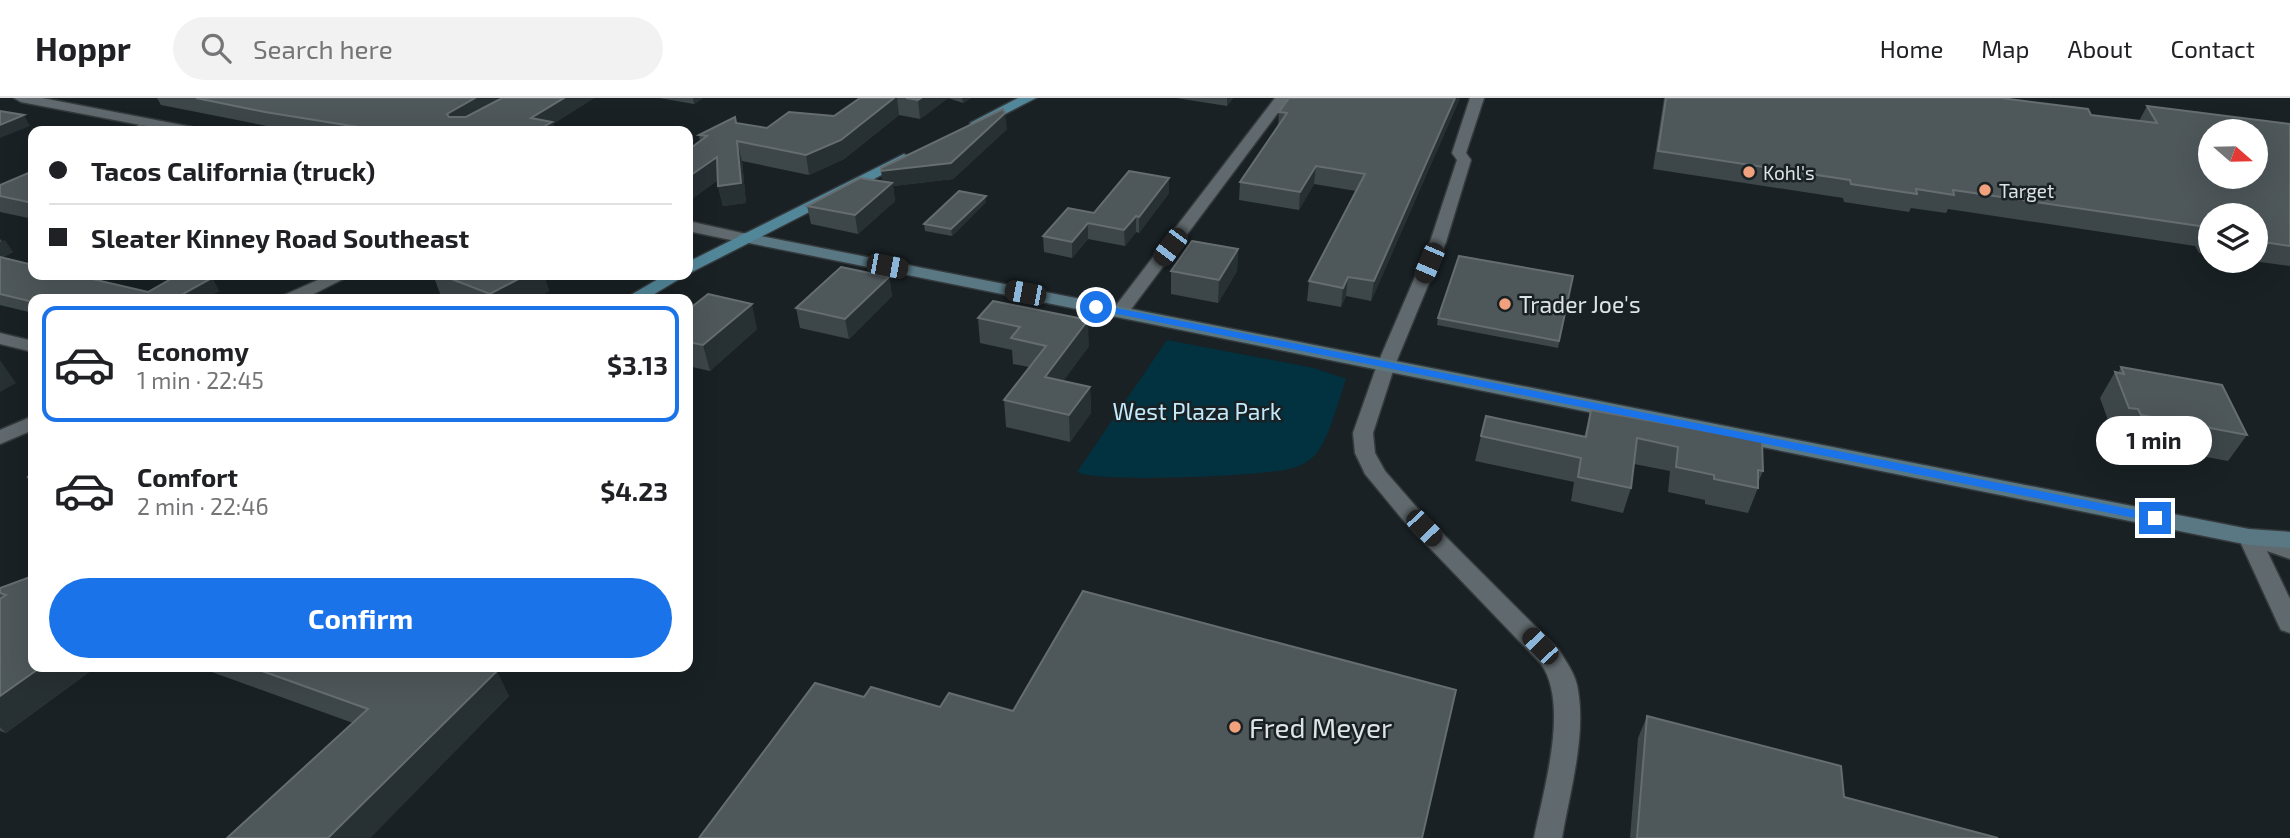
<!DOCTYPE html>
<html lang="en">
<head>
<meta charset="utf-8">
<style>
	:root { --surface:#fff; --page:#f2f2f2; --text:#202124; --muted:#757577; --line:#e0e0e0; --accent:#1a73e8 }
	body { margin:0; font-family:"Exo 2",sans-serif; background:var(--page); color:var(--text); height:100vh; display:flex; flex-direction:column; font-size:26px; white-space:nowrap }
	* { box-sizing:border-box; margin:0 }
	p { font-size:23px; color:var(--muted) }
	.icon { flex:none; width:38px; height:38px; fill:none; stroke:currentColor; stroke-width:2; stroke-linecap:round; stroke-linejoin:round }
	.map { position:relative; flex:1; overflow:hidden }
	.panel { position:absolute; left:28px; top:196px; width:665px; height:378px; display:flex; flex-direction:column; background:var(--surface); border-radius:14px; box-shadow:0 7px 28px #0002 }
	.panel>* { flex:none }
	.top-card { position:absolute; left:28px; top:28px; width:665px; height:154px; border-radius:14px; box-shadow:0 7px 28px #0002; display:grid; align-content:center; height:154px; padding:0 21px; background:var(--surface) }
	.needle { width:46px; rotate:110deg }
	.tools { position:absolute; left:2198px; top:21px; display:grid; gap:14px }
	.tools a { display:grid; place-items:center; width:70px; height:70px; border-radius:50%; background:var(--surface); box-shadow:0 7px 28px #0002; font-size:35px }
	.end { position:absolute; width:32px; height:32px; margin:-16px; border:9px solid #1a73e8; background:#fff; box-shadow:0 0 0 4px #fff }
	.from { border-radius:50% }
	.bubble { position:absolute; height:49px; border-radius:24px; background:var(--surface); box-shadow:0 7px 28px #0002; font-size:23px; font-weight:700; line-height:49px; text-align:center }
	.car { position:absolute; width:21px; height:42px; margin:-21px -10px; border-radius:9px; box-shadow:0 0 5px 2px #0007; background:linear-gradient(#222 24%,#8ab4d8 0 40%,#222 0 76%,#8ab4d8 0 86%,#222 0) }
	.top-card b { display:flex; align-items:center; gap:24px; height:66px; font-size:26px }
	.top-card b+b { border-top:2px solid var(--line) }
	.top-card i { width:18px; height:18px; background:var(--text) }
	ul { padding:12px 0 0; list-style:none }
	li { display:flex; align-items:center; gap:21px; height:116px; margin:0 14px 10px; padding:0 7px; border:4px solid transparent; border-radius:14px }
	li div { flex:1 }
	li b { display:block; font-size:26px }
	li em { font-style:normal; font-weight:700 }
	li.current { border-color:var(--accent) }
	li>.icon { width:63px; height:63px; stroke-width:1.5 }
	.primary-button { display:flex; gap:14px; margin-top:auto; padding:14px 21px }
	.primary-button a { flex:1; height:80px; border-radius:42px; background:var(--accent); color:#fff; font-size:28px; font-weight:700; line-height:80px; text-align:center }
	header { display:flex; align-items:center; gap:42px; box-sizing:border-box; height:98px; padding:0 35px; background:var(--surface); border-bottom:2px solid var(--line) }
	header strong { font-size:33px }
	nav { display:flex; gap:38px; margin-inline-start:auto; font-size:24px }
	.search { width:490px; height:63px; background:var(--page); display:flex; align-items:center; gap:18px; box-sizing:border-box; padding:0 24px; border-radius:38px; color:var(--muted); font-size:26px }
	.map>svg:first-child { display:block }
	.green { fill:#023240 }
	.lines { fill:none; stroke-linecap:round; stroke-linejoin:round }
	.minor-casing { stroke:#353a3d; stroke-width:3 }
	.tertiary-casing { stroke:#353a3d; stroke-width:3 }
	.secondary-casing { stroke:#353a3d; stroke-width:3 }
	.primary-casing { stroke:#353a3d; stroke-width:3 }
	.minor { fill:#60696d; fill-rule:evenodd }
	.tertiary { fill:#60696d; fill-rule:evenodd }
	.secondary { fill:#597884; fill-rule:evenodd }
	.primary { fill:#52879a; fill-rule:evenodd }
	.wall { fill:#3d4649 }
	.shaded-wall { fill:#273033 }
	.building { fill:#4e575a; stroke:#656d6f; stroke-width:2; fill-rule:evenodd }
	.route { fill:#1a73e8 }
	.poi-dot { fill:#f1a17d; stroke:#192124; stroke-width:2.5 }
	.labels { text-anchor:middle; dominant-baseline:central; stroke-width:5; stroke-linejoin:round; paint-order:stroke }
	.far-poi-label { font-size:19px; fill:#dee3e5; stroke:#192124; text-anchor:start }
	.poi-label { font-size:23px; fill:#dee3e5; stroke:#192124; text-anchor:start }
	.park-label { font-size:23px; fill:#c2eafa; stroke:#192124 }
	.near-poi-label { font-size:28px; fill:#dee3e5; stroke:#192124; text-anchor:start }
</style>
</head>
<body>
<header>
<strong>Hoppr</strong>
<div class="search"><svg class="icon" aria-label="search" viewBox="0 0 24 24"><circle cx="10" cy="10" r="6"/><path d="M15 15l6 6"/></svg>Search here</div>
<nav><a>Home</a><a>Map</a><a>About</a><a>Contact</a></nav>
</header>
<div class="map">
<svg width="2290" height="740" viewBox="0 0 2290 740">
	<rect width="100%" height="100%" fill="#192124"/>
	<!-- green -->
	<path class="green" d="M1167,242L1314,270L1346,281C1339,300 1328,346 1313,359C1302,370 1282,373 1268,374C1236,378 1100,385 1077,374Z"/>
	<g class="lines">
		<defs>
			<g id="minor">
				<path d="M1275,0H1289L1126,218H1114L1111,214L1114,210Z"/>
				<path d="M1470,0H1484L1466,55L1471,62L1446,144L1395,267L1393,271H1379L1377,267L1430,144L1457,62L1452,55Z"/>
				<path d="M329,177H351L304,201H281L284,197Z"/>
				<path d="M0,235L33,243V254L0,246Z"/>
				<path d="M33,318V332L0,346V332Z"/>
			</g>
			<g id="tertiary">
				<path d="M14,0H42L192,29L199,33H172L21,4Z"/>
				<path d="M688,123L751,137L753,140L745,145L688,133Z"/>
				<path d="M1386,261L1395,267L1373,335L1375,355L1385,373L1419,412L1559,552C1567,565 1576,577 1578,592C1586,639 1570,693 1562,740H1534C1543,693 1570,607 1541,566L1403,422L1365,376L1355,355L1353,335L1377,267Z"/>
				<path d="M2249,431L2290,445V461L2267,453L2290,501V535L2281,532L2278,526L2238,439L2241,434Z"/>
			</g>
			<path id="secondary" d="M745,135L2249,431L2290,434V450L2249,447L739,143L737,140L739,137Z"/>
			<g id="primary">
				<path d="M1018,0H1036L982,28L977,29L970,25Z"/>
				<path d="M904,56L911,60L909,63L688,176V164Z"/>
				<path d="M665,177H686L646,201H624Z"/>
			</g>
		</defs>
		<!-- minor casing -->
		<use href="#minor" class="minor-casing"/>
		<!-- tertiary casing -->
		<use href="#tertiary" class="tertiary-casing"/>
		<!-- secondary casing -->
		<use href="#secondary" class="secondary-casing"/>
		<!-- primary casing -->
		<use href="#primary" class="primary-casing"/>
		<!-- minor -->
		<use href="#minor" class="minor"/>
		<!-- tertiary -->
		<use href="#tertiary" class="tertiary"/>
		<!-- secondary -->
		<use href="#secondary" class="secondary"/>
		<!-- primary -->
		<use href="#primary" class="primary"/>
	</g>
	<!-- wall -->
	<g class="wall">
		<path d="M157,0H497L498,3L502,0H594L553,26L555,33H292L161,7Z"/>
		<path d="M659,0H703L694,6Z"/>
		<path d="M860,0H971L963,5L948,0L920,21L899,17L844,61L809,77L742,63L746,105L723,108L718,88V82L693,100L688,99V52L700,43L699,37L736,25L767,30L834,18Z"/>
		<path d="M1176,0H1233L1227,8Z"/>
		<path d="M1460,0L1371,203L1346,198L1341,209L1307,203L1309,183L1356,93L1314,86L1299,112L1239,102L1240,84L1278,28L1279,14Z"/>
		<path d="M1664,0H2001L2091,17L2139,23L2147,8L2290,26V168L2252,163H2256V117H2210V156L2199,155L2195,148L1948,111L1946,115L1911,110L1909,114L1844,104L1843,100L1653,71Z"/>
		<path d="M1007,31L953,81L893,88L895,103L858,136L811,126L807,108L883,84L881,70Z"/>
		<path d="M33,73V121L0,114V87Z"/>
		<path d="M1169,95L1139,135L1136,134L1125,148L1088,141L1072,160L1044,154L1043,138L1094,115Z"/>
		<path d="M986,104L952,138L925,133L924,126Z"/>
		<path d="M0,141L13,154L1,160L148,194L212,180L219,193L204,201H33V215L0,207Z"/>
		<path d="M1238,151L1237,173L1218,205L1171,196V173Z"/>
		<path d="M433,177H544L549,193L535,201H450L441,198Z"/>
		<path d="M1573,178L1558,250L1437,227L1438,220Z"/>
		<path d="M889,179L892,198L849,241L800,230L796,210Z"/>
		<path d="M993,203L1089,248L1063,283L1090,289L1091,315L1070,344L1006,329L1004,302L1029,269L1013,266L1012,252L980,245L978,220Z"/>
		<path d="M688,212L757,231L710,273L688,268Z"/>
		<path d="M2121,269L2247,337L2228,363L2125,344L2122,338L2113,336L2100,300L2115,274L2118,275Z"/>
		<path d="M1591,312L1763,373L1758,385V390L1748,415L1705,406V402L1668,394L1670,373L1634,366L1631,390L1623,415L1571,403L1574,384L1475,363L1481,338L1584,339Z"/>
		<path d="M33,478V569H96L6,635L0,633V490Z"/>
		<path d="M198,569H486L509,598L370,740H227L353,625Z"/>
		<path d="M1647,618L1844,699L1998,740H1630L1638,640Z"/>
	</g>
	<!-- shaded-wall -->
	<g class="shaded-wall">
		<path d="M475,0H497L499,5L452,33L447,16Z"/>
		<path d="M564,0H594L553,26L555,33H535L531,20Z"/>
		<path d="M693,0H703L694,6Z"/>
		<path d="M894,0H897L899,17L844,61L809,77L806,57Z"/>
		<path d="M921,0H948L920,21L918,2Z"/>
		<path d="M962,0H971L963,5Z"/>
		<path d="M1227,0H1233L1227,8Z"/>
		<path d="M1455,0H1460L1371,203L1374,183Z"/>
		<path d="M1005,15L1007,31L953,81L893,88L895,103L858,136L855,117L884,89L881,73Z"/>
		<path d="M24,17L30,28L0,40V27Z"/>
		<path d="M737,43L742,63L746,105L723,108L718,88Z"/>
		<path d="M717,59L722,79L693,100L688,79Z"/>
		<path d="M1316,68L1314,86L1299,112L1300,94Z"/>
		<path d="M1169,80V95L1139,135V119Z"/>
		<path d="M986,98V104L952,138L951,131Z"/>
		<path d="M1136,118V134L1125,148L1124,132Z"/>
		<path d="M1088,125V141L1072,160V144Z"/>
		<path d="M5,142L13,154L0,160V144Z"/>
		<path d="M1238,151L1237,173L1218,205L1219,182Z"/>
		<path d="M526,177H544L549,193L535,201H492L490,196Z"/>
		<path d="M889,179L892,198L849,241L845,221Z"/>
		<path d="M1348,179L1346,198L1341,209L1343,190Z"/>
		<path d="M212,180L219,193L204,201H174Z"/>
		<path d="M752,206L757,231L710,273L703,247Z"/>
		<path d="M1088,222L1089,248L1047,305L1045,279Z"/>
		<path d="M0,262L16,285L0,294Z"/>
		<path d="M1090,289L1091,315L1070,344L1069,317Z"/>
		<path d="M41,569H96L6,635L0,629V598Z"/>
		<path d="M497,573L509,598L370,740H328Z"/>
	</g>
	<!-- building -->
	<g class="building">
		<path d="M196,0H475L447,16L449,19H466L502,0H564L531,20L552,24L536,33H383L265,14Z"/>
		<path d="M860,0H894L841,42L806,57L737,43L741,85L718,88L717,59L688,79V52L707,38L699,37L735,19L736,25L767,30L789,14L834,18Z"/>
		<path d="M906,0H921L918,2Z"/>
		<path d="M1289,0H1455L1374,183L1348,179L1343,190L1309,183L1365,76L1316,68L1300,94L1240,84L1287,15L1279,14Z"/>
		<path d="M1666,0H2001L2088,11L2091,17L2157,25L2147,8L2290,26V148L2256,143V117H2210V136L2206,129L1953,92L1954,97L1916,91L1917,96L1851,86L1850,82L1658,53ZM2210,33H2256V79H2210Z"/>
		<path d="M1003,11L1005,15L951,65L881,73V70Z"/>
		<path d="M0,13L24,17L0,27Z"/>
		<path d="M139,28L168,33H126Z"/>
		<path d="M33,73V105L0,98V87Z"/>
		<path d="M1129,73L1169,80L1139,119L1136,118L1124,132L1088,125L1072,144L1043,138L1068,110L1094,115Z"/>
		<path d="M860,80L892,85L855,117L807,108Z"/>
		<path d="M959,93L986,98L951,131L924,126Z"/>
		<path d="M1192,143L1238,151L1219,182L1171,173Z"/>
		<path d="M1459,158L1573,178L1559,243L1438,220Z"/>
		<path d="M0,159L33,167V177H75L148,194L178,177H197L212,180L174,201H33V204L0,196Z"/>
		<path d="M841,169L889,179L845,221L796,210Z"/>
		<path d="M441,177H526L490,196Z"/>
		<path d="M708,196L752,206L703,247L688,244V212Z"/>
		<path d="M993,203L1088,222L1045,279L1090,289L1069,317L1004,302L1046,248L1011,240L1020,229L978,220Z"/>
		<path d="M2121,269L2222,287L2247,337L2141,317L2138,311L2129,310L2115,274L2124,276Z"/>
		<path d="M1591,312L1762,343L1763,373L1758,372V390L1714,381V377L1676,369L1678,349L1637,340L1631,390L1578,379L1581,360L1481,338L1486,318L1586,339Z"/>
		<path d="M33,376V383L28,379Z"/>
		<path d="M33,478V569H41L0,598V501L6,497L0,495V490Z"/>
		<path d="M1083,493L1456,592L1422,740H699L815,585L864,599L871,589L940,609L949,595L1013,613Z"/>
		<path d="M251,569H486L497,573L328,740H227L368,611Z"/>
		<path d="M1647,618L1841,668L1844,699L1998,740H1637Z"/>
	</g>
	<!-- route -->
	<path class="route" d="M1096,206L2155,416L2161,420L2155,424L1093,211L1091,209Z"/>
	<!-- markers -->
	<g class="poi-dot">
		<circle cx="1749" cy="74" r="7"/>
		<circle cx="1985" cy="92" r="7"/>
		<circle cx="1505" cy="206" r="7"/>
		<circle cx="1235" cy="629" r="7"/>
	</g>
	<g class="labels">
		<!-- far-poi labels -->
		<g class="far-poi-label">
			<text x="1763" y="74">Kohl's</text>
			<text x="1999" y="92">Target</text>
		</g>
		<!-- poi labels -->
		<g class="poi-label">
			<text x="1519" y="206">Trader Joe's</text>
		</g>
		<!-- park labels -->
		<g class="park-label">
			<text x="1197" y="313">West Plaza Park</text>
		</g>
		<!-- near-poi labels -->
		<g class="near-poi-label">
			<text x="1249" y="629">Fred Meyer</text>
		</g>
	</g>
</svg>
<div class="tools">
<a><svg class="needle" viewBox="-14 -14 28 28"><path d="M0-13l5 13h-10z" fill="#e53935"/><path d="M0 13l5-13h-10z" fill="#757577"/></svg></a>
<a><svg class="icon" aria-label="layers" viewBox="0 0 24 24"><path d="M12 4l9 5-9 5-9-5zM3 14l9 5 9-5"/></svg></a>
</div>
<i class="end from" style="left:1096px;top:209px"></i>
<i class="end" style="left:2155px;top:420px"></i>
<div class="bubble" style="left:2096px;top:318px;width:116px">1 min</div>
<i class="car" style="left:1170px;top:149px;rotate:217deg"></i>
<i class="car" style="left:1429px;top:165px;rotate:203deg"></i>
<i class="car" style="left:887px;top:168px;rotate:101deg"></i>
<i class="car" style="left:1025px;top:195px;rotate:281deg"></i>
<i class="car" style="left:1424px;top:430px;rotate:136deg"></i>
<i class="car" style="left:1540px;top:548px;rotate:316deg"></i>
<div class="top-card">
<b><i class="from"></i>Tacos California (truck)</b>
<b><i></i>Sleater Kinney Road Southeast</b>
</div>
<section class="panel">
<ul>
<li class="current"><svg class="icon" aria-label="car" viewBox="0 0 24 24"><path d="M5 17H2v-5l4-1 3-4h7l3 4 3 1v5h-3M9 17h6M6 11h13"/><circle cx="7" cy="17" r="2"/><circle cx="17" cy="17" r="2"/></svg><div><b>Economy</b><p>1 min · 22:45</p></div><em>$3.13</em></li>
<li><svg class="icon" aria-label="car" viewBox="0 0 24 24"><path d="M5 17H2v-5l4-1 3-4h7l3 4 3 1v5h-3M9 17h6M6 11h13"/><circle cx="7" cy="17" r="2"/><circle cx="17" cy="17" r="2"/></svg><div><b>Comfort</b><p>2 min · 22:46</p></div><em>$4.23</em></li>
</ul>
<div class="primary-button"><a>Confirm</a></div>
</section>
</div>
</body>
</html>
